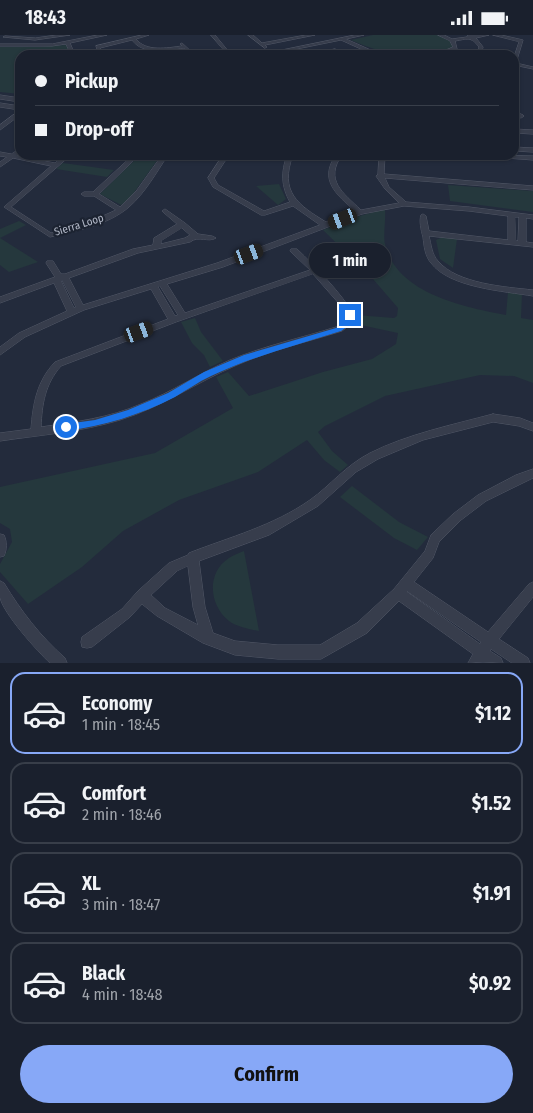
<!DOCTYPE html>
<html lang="en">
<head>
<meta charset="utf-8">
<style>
	:root { --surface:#1a202d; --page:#232835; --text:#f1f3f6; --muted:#9fa3aa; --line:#383e49; --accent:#87a8f7 }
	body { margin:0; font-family:"Fira Sans Condensed",sans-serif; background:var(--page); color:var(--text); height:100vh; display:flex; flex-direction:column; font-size:19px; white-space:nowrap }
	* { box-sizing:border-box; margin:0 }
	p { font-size:16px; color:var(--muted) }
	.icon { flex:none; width:28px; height:28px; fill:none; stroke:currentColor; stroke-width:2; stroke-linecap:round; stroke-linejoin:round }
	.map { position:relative; height:628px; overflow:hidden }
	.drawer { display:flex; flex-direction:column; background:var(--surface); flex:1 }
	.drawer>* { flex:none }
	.guide { position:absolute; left:15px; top:15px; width:504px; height:110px; border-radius:15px; box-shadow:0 1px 4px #0004,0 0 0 1px var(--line); display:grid; align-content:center; height:110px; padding:0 20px; background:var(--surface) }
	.end { position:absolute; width:22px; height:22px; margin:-11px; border:6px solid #1a73e8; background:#fff; box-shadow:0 0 0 2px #fff }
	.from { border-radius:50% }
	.bubble { position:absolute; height:35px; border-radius:18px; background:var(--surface); box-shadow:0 1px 4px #0004,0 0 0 1px var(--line); font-size:16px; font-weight:700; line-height:35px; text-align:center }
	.car { position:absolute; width:15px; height:30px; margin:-15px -8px; border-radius:6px; box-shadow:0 0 4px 1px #0007; background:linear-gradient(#222 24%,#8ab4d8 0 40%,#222 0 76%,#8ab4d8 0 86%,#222 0) }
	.guide b { display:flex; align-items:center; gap:18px; height:48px; font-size:19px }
	.guide b+b { border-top:1px solid var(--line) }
	.guide i { width:12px; height:12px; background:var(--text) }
	ul { padding:9px 0 0; list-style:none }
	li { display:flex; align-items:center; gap:15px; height:82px; margin:0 10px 8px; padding:0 10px; border:2px solid var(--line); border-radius:15px }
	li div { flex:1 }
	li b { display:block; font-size:19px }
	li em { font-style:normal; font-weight:700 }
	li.selected { border-color:var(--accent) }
	li>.icon { width:45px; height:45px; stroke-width:1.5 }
	.primary-button { display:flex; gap:10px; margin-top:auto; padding:10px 20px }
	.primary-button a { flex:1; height:58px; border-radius:30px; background:var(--accent); color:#111; font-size:20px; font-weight:700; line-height:58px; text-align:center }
	.status { display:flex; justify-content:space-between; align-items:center; height:35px; padding:0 25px; background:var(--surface); direction:ltr }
	.status svg { height:14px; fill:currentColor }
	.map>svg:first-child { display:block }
	.green { fill:#25383d }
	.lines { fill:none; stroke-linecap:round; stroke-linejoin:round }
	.minor-casing { stroke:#525867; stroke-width:1 }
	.minor { fill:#373d4c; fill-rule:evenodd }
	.route { fill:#1a73e8 }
	.labels { text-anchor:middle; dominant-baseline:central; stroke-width:4.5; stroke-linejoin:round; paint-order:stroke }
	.far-street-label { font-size:11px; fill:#b2b8c7; stroke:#1c2331 }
</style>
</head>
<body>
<div class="status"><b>18:43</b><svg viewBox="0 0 49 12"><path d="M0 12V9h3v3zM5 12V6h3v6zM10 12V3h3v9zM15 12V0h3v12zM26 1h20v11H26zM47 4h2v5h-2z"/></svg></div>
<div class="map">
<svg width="533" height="628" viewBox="0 0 533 628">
	<rect width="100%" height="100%" fill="#232b3c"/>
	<!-- green -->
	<g class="green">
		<path d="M373,0H438L451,5L454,13C421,29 382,19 351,5Z"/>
		<path d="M67,10L70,20H20V59L0,57V12H40Z"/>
		<path d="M140,120H161L130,163L121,170L100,159Z"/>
		<path d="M63,128L114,135L107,142L56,134Z"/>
		<path d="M279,149L286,164L278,170L256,151Z"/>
		<path d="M448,150L533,156V177L450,166Z"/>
		<path d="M385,174C386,184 383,201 385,209C396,258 463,272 506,280L508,257L522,259L521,283L533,285V348L514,341L480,340L385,361L325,391L318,397L332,416L348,430L340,437L324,425L307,405L258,437L179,465L123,496L82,532L28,569L0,537V529L12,507L10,494L0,488V452L155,418L233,373L216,342L228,337L249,361L323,337L372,324L396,309L398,298L356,289V280L394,283L397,281L398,273L373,244L323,195L356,182Z"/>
		<path d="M19,186L26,190L0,203L38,227L9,237L0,230V194Z"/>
		<path d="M443,202L457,204L453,233L440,224L436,205Z"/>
		<path d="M195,283L201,297L223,326L210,332L204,320L192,308L181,287Z"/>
		<path d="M352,451L399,487L428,502L417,515L394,503L340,462Z"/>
		<path d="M244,516L259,596C249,594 237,592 229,586C209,570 206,538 229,523C233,520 239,518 244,516Z"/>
	</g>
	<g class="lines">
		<defs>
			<g id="minor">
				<path d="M57,0H70L35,5L3,2L5,1L35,3Z"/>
				<path d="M98,0H107L70,8L75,20H71L66,9L52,11H0V9H52Z"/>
				<path d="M142,0H149L136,4C146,17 167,13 182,11L180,9L182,8L195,20H190L184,13C167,15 144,21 132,5L100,13L102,17L106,20H100L98,18L96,11Z"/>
				<path d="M211,0H215L229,17H233V19L211,20L225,17Z"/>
				<path d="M248,0H253L262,8L306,0H315L265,10L267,12L265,13Z"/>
				<path d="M355,0H364L346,4L375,17L386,20L372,19L341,5L267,20H258Z"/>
				<path d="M438,0H444L452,4L467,2L468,0H489L476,3L483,12L481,20H477L479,12C471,1 467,4 455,6L457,14L440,20H434L453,12L450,6Z"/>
				<path d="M493,0H501L523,5L516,28L533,32V34L514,30V22L519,7Z"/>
				<path d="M335,14L347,19V20L338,18L329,20L324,17Z"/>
				<path d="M0,60L20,63V67L0,64Z"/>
				<path d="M0,68L20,71V75L0,72Z"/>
				<path d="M20,75V80L0,95V90Z"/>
				<path d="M514,76L523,80L524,81L521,83L514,80Z"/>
				<path d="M514,94L533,95V99L514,98Z"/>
				<path d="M514,112L533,113V117L514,116Z"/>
				<path d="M20,114V119L17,121L55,128L64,120H71L11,172L51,198L94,185L116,175L94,161H84L81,159L84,157H93L133,120H139L99,159L120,172L137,155L162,120H168C156,138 145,158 129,172C108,190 76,196 50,202L4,172L51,131L13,123L0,132V127L7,122L0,121V117L11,119Z"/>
				<path d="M223,120H229L214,143L218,150L264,176L290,167C281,151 281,137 287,120H293C279,157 298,170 326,187L355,176C337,160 318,145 336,120H342C324,145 343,158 361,175L399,168L385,154L376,141L378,139L379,120H385L384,139L533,151V155L385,143L389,152L406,167L469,172L533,180V184L526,183V207L533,208V212L429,201C431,209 432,220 438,226C457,249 506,252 533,255V261C504,256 450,253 431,228C425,221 424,211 423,202C421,195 419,186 421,180L423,179L426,181L429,196L508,205V181L469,176L404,171L362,179L223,232L167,249L185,278L310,235L290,216L291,214H297C315,231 342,259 354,280L351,289L342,296C307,307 271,315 237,330C197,347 162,372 120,385C81,397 40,400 0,406V398L31,394C33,368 37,346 55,327L168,284L151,254L84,275L25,302L0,320V312L19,298L67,276L54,248L0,268V262L55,242L46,228L47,226H53L61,239H65L133,214L153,210L154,203L177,189L163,177L162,176L165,174L185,188L198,199L212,201L216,203C208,208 199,200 190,207L138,218L69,243L83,270L217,228L320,190L293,171L265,180H261L213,152L208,143ZM515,182H519L518,206H516ZM182,193L190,200L185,203L161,209V206ZM313,239L342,272L346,280L344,286L336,292C301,303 264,311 230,325C200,338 172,357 141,369C109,383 75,387 41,392C42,369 45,349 61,331L176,287ZM62,245L76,272L74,273L61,246ZM160,251L178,280L175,281L158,252Z"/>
				<path d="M490,120L533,121V125L493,122Z"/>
				<path d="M493,379L520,383L533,388V396L519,391L493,387L423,405L378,424L356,437L318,471L269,500L199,526L205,572L213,598L235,606L278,610H320L357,588L394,554L425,516L431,500L453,479L478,460L516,440L533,434V443L486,466L461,485L439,507L433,523L414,547L488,597L529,549L533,547V562L499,604L528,623L530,628H512L491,614L490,616L501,623L503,628L483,627L468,628L473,619L399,566L367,598L321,624H278L235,620L203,608L157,581L142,569L130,582L92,612L87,613L82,612L81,607L82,602L122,574L138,556L169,528L188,520L189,518C230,502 273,491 310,465C331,450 345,431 370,418C408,399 452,390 493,379ZM188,531L193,572L198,590L165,573L151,560L177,536ZM407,556L481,607L480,609L407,557Z"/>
				<path d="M0,499L4,500C7,506 7,515 4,521L0,522Z"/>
				<path d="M0,546L4,548C21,576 40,601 65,623L67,628H50C38,617 2,577 0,562C0,557 0,551 0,546Z"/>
			</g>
		</defs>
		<!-- minor casing -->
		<use href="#minor" class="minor-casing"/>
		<!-- minor -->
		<use href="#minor" class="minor"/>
	</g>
	<!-- route -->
	<path class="route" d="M347,278L353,280L351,289L341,296C297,310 253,321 211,341C198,347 187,355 175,362C140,380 104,391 66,396L61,392L66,389L95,385L128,375L168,358L204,337L244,320L336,293L344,286Z"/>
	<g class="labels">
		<!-- far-street labels -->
		<g class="far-street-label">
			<text transform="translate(79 190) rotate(-17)">Sierra Loop</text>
		</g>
	</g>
</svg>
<i class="end from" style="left:66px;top:392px"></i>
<i class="end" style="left:350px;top:280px"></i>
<div class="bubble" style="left:309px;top:208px;width:82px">1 min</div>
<i class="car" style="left:343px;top:184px;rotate:249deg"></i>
<i class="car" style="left:249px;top:219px;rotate:70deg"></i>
<i class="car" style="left:139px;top:297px;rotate:70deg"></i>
<div class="guide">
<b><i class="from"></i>Pickup</b>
<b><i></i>Drop-off</b>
</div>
</div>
<section class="drawer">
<ul>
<li class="selected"><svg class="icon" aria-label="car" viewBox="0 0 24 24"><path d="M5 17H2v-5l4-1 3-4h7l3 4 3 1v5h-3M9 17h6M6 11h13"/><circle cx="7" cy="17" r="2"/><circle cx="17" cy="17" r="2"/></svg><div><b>Economy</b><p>1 min · 18:45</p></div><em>$1.12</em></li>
<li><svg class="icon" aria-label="car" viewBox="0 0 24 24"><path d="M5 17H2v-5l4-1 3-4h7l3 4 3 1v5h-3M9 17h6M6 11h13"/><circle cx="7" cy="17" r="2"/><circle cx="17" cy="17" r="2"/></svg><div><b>Comfort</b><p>2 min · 18:46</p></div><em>$1.52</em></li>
<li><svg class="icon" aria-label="car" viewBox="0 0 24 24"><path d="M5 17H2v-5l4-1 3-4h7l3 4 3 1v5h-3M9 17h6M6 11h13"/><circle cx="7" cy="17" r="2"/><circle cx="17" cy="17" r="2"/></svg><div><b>XL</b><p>3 min · 18:47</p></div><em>$1.91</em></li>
<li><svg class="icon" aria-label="car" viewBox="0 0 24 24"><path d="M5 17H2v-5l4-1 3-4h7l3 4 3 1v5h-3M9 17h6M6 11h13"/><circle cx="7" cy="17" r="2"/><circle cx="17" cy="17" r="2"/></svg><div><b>Black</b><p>4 min · 18:48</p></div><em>$0.92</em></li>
</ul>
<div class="primary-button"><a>Confirm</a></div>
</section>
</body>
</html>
